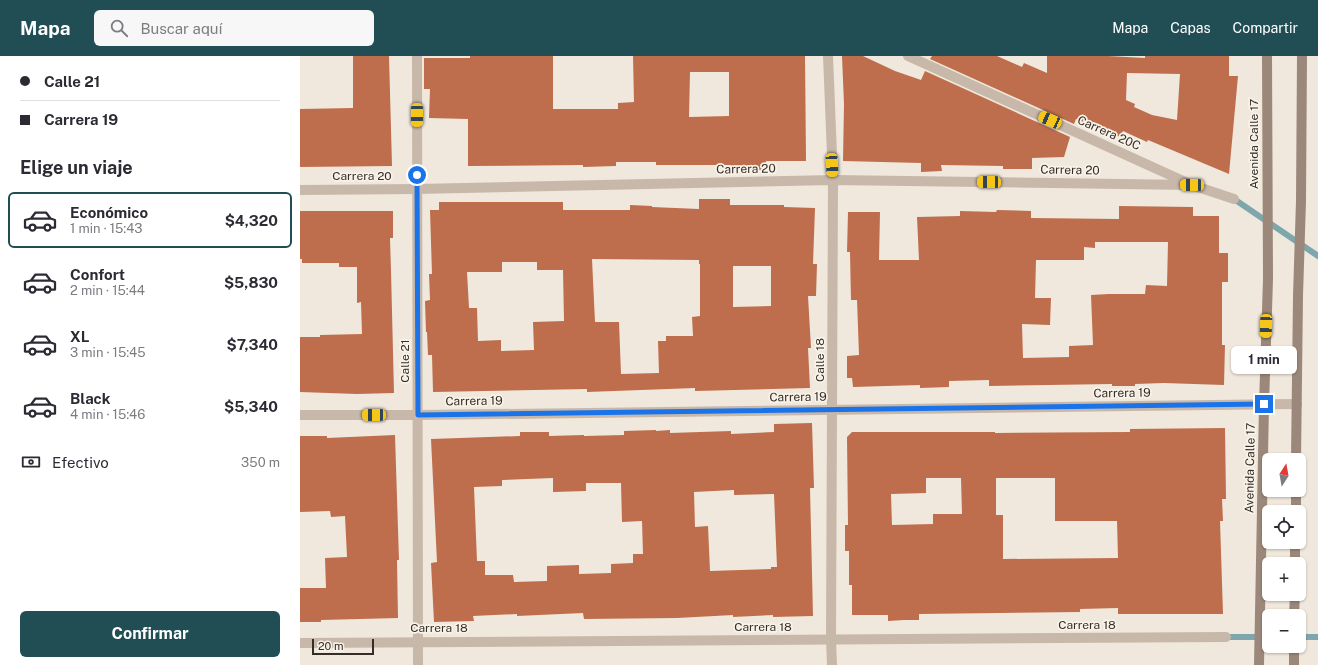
<!DOCTYPE html>
<html lang="es">
<head>
<meta charset="utf-8">
<style>
	:root { --surface:#fff; --page:#f7f7f7; --text:#2b2b33; --muted:#7c7c81; --line:#e1e1e2; --accent:#204e54 }
	body { margin:0; font-family:"Public Sans",sans-serif; background:var(--page); color:var(--text); height:100vh; display:flex; flex-direction:column; font-size:15px; white-space:nowrap }
	* { box-sizing:border-box; margin:0 }
	p { font-size:13px; color:var(--muted) }
	.icon { flex:none; width:22px; height:22px; fill:none; stroke:currentColor; stroke-width:2; stroke-linecap:round; stroke-linejoin:round }
	.map { position:relative; flex:1; overflow:hidden }
	.details { display:flex; flex-direction:column; background:var(--surface); width:300px }
	.details>* { flex:none }
	.top-card { display:grid; align-content:center; height:88px; padding:0 20px; background:var(--surface) }
	.needle { width:26px; rotate:11deg }
	.buttons { position:absolute; left:962px; top:397px; display:grid; gap:8px }
	.buttons a { display:grid; place-items:center; width:44px; height:44px; border-radius:6px; background:var(--surface); box-shadow:0 1px 3px #0004; font-size:20px }
	.scale { position:absolute; left:12px; bottom:10px; width:62px; box-sizing:border-box; padding-left:4px; border:2px solid #352d28; border-top:0; font-size:11px; line-height:14px; white-space:nowrap; color:#352d28; -webkit-text-stroke:3px #f8f2e8; paint-order:stroke }
	.end { position:absolute; width:18px; height:18px; margin:-9px; border:5px solid #1a73e8; background:#fff; box-shadow:0 0 0 2px #fff }
	.from { border-radius:50% }
	.bubble { position:absolute; height:28px; border-radius:6px; background:var(--surface); box-shadow:0 1px 3px #0004; font-size:13px; font-weight:700; line-height:28px; text-align:center }
	.car { position:absolute; width:12px; height:24px; margin:-12px -6px; border-radius:5px; box-shadow:0 0 3px 1px #0007; background:linear-gradient(#f5c518 24%,#345 0 40%,#f5c518 0 76%,#345 0 86%,#f5c518 0) }
	.top-card b { display:flex; align-items:center; gap:14px; height:38px; font-size:15px }
	.top-card b+b { border-top:1px solid var(--line) }
	.top-card i { width:10px; height:10px; background:var(--text) }
	ul { padding:0; list-style:none }
	li { display:flex; align-items:center; gap:12px; height:56px; margin:0 8px 6px; padding:0 12px; border:2px solid transparent; border-radius:6px }
	li div { flex:1 }
	li b { display:block; font-size:15px }
	li em { font-style:normal; font-weight:700 }
	li.current { border-color:var(--accent) }
	li>.icon { width:36px; height:36px; stroke-width:1.5 }
	h2 { padding:0 20px; font-size:18px; line-height:48px }
	.pay { display:flex; align-items:center; gap:10px; height:44px; padding:0 20px; font-size:15px }
	.pay p { margin-inline-start:auto }
	.primary-button { display:flex; gap:8px; margin-top:auto; padding:8px 20px }
	.primary-button a { flex:1; height:46px; border-radius:6px; background:var(--accent); color:#fff; font-size:16px; font-weight:700; line-height:46px; text-align:center }
	header { display:flex; align-items:center; gap:24px; box-sizing:border-box; height:56px; padding:0 20px; background:var(--accent); color:#fff }
	header strong { font-size:19px }
	nav { display:flex; gap:22px; margin-inline-start:auto; font-size:14px }
	.search { width:280px; height:36px; background:var(--page); display:flex; align-items:center; gap:10px; box-sizing:border-box; padding:0 14px; border-radius:6px; color:var(--muted); font-size:15px }
	main { display:flex; flex:1; min-height:0 }
	.map>svg:first-child { display:block }
	.lines { fill:none; stroke-linecap:round; stroke-linejoin:round }
	.stream { stroke:#7da7ac; stroke-width:6 }
	.building { fill:#be6e4c; fill-rule:evenodd }
	.street { stroke:#c8b8a9; stroke-width:10 }
	.secondary { stroke:#9b887a; stroke-width:10 }
	.route { stroke:#1a73e8; stroke-width:5 }
	.labels { text-anchor:middle; dominant-baseline:central; stroke-width:3.5; stroke-linejoin:round; paint-order:stroke }
	.street-label { font-size:12px; fill:#352d28; stroke:#f8f2e8 }
</style>
</head>
<body>
<header>
<strong>Mapa</strong>
<div class="search"><svg class="icon" aria-label="search" viewBox="0 0 24 24"><circle cx="10" cy="10" r="6"/><path d="M15 15l6 6"/></svg>Buscar aquí</div>
<nav><a>Mapa</a><a>Capas</a><a>Compartir</a></nav>
</header>
<main>
<section class="details">
<div class="top-card">
<b><i class="from"></i>Calle 21</b>
<b><i></i>Carrera 19</b>
</div>
<h2>Elige un viaje</h2>
<ul>
<li class="current"><svg class="icon" aria-label="car" viewBox="0 0 24 24"><path d="M5 17H2v-5l4-1 3-4h7l3 4 3 1v5h-3M9 17h6M6 11h13"/><circle cx="7" cy="17" r="2"/><circle cx="17" cy="17" r="2"/></svg><div><b>Económico</b><p>1 min · 15:43</p></div><em>$4,320</em></li>
<li><svg class="icon" aria-label="car" viewBox="0 0 24 24"><path d="M5 17H2v-5l4-1 3-4h7l3 4 3 1v5h-3M9 17h6M6 11h13"/><circle cx="7" cy="17" r="2"/><circle cx="17" cy="17" r="2"/></svg><div><b>Confort</b><p>2 min · 15:44</p></div><em>$5,830</em></li>
<li><svg class="icon" aria-label="car" viewBox="0 0 24 24"><path d="M5 17H2v-5l4-1 3-4h7l3 4 3 1v5h-3M9 17h6M6 11h13"/><circle cx="7" cy="17" r="2"/><circle cx="17" cy="17" r="2"/></svg><div><b>XL</b><p>3 min · 15:45</p></div><em>$7,340</em></li>
<li><svg class="icon" aria-label="car" viewBox="0 0 24 24"><path d="M5 17H2v-5l4-1 3-4h7l3 4 3 1v5h-3M9 17h6M6 11h13"/><circle cx="7" cy="17" r="2"/><circle cx="17" cy="17" r="2"/></svg><div><b>Black</b><p>4 min · 15:46</p></div><em>$5,340</em></li>
</ul>
<div class="pay"><svg class="icon" aria-label="cash" viewBox="0 0 24 24"><path d="M3 7h18v10H3z"/><circle cx="12" cy="12" r="2"/></svg>Efectivo<p>350 m</p></div>
<div class="primary-button"><a>Confirmar</a></div>
</section>
<div class="map">
<svg width="1018" height="609" viewBox="0 0 1018 609">
	<rect width="100%" height="100%" fill="#f0e8dc"/>
	<g class="lines">
		<!-- stream -->
		<g class="stream">
			<path d="M934,143L1018,200"/>
			<path d="M926,581H969"/>
			<path d="M999,581H1018"/>
		</g>
	</g>
	<!-- building -->
	<g class="building">
		<path d="M53,0H89L92,110L0,111V53L53,52Z"/>
		<path d="M170,0H253V53H318V47L334,46L333,0H505L506,105H466V114H431V109H356V106H316V110L283,111V109L168,110V63L129,62L130,33H124V2H170ZM390,16H429V60L389,61Z"/>
		<path d="M542,0H563L595,15L621,24L625,15L770,81L764,101L732,102V113H703V110L641,109L642,115L621,116V107L543,105L544,48Z"/>
		<path d="M632,0H697L722,11L724,7L747,17V0H808L845,2V0H929V20H938L929,118L848,84L847,86L823,75L820,81L789,67L788,68L776,63L774,68L630,3ZM827,17L880,18L877,64L852,59L834,51L835,48L826,44Z"/>
		<path d="M399,143H430V149H484V151L515,152L513,208H517L516,240H508L511,292H508L510,332L395,335V332L287,336V333L133,336L132,299H128L127,276H126L125,245L130,244L129,218H132L130,154H139V146H263V154H330V149L352,150V151L399,153ZM292,203L399,204V208H400V260L392,261L393,280H366V285H358L359,317L321,318L319,266H295ZM202,206H237V214H263L264,265L233,266L234,294L201,295V284L178,285L177,252H169L167,216H202ZM433,210H471V250L433,251Z"/>
		<path d="M819,150L893,151V160H919V197H928V226H922V289H925L924,329L864,327L835,328V330H812V328L689,330V324L649,325V331L620,332V329L553,331L552,322H547V300L559,299L557,244H551L550,196H547L548,156H580L579,204H619L617,161L660,160V155L696,156L697,154L731,155V162L819,163ZM795,186H868L867,230L846,229L845,238H809L791,239L793,289L769,290V301L723,302L722,268L750,269L751,242H735L736,204H784V191L795,192Z"/>
		<path d="M0,155H93V182H90L91,215L94,337L57,338L0,336V281H20V279L62,278L61,246L57,247V211H39V207H2V203H0Z"/>
		<path d="M512,367L514,432H510L513,560L473,561V559L433,561V559L377,562L284,563L283,557L217,560V558L173,560L174,565L134,566L131,507L137,506L131,383L220,380V376H249V380L284,379V380L324,379V375L356,374V375L370,374V377L431,375V378L474,376V368ZM253,422V436L286,435V427H321L322,466L342,465L343,498H333V507L311,508V517L279,518V509L247,510V525L214,526L213,519H185V505H177L174,431L202,430V424ZM434,434V439L474,438L477,511H471V513L410,515L408,470L395,471L394,436Z"/>
		<path d="M925,372L926,443H922L923,465H920L923,558H818V552L780,553V556L619,558V564H604L588,565V559H552V529H549V495H545V469H548L547,381L552,376H695V377L830,376V373ZM626,422H661L662,458H633V468L592,469L591,438L626,437ZM696,422H755V465H817L818,502L703,503V459H696Z"/>
		<path d="M95,379L99,504H97L98,562L21,564V566H0V532H26L25,502L47,501L45,460L31,461L30,455L0,456V380H27V382Z"/>
	</g>
	<g class="lines">
		<!-- street -->
		<g class="street">
			<path d="M117,0L118,609"/>
			<path d="M528,0L533,124L531,584L532,609"/>
			<path d="M608,0L892,129L934,143"/>
			<path d="M0,134L117,133L533,124L892,129"/>
			<path d="M0,359H119L997,348"/>
			<path d="M0,587L926,581"/>
		</g>
		<!-- secondary -->
		<g class="secondary">
			<path d="M996,404L998,240L1001,145L1002,0"/>
			<path d="M996,456V434"/>
			<path d="M995,508V486"/>
			<path d="M994,560L995,538"/>
			<path d="M959,609L964,349L968,223L967,0"/>
			<path d="M994,609V590"/>
		</g>
	</g>
	<g class="lines">
		<!-- route -->
		<path class="route" d="M117,119L118,359L964,348"/>
	</g>
	<g class="labels">
		<!-- street labels -->
		<g class="street-label">
			<text transform="translate(809 77) rotate(24)">Carrera 20C</text>
			<text transform="translate(954 88) rotate(-90)">Avenida Calle 17</text>
			<text transform="translate(446 113) rotate(-1)">Carrera 20</text>
			<text transform="translate(770 114) rotate(1)">Carrera 20</text>
			<text x="62" y="120">Carrera 20</text>
			<text transform="translate(520 304) rotate(-90)">Calle 18</text>
			<text transform="translate(105 305) rotate(-90)">Calle 21</text>
			<text transform="translate(822 337) rotate(-1)">Carrera 19</text>
			<text transform="translate(498 341) rotate(-1)">Carrera 19</text>
			<text transform="translate(174 345) rotate(-1)">Carrera 19</text>
			<text transform="translate(950 412) rotate(-89)">Avenida Calle 17</text>
			<text x="787" y="569">Carrera 18</text>
			<text x="463" y="571">Carrera 18</text>
			<text x="139" y="572">Carrera 18</text>
		</g>
	</g>
</svg>
<div class="buttons">
<a><svg class="needle" viewBox="-14 -14 28 28"><path d="M0-13l5 13h-10z" fill="#e53935"/><path d="M0 13l5-13h-10z" fill="#7c7c81"/></svg></a>
<a><svg class="icon" aria-label="locate" viewBox="0 0 24 24"><circle cx="12" cy="12" r="6"/><path d="M12 2v4M12 18v4M2 12h4M18 12h4"/></svg></a>
<a>+</a>
<a>−</a>
</div>
<div class="scale">20 m</div>
<i class="end from" style="left:117px;top:119px"></i>
<i class="end" style="left:964px;top:348px"></i>
<div class="bubble" style="left:931px;top:290px;width:66px">1 min</div>
<i class="car" style="left:117px;top:59px;rotate:180deg"></i>
<i class="car" style="left:750px;top:64px;rotate:294deg"></i>
<i class="car" style="left:532px;top:109px;rotate:177deg"></i>
<i class="car" style="left:689px;top:126px;rotate:271deg"></i>
<i class="car" style="left:892px;top:129px;rotate:271deg"></i>
<i class="car" style="left:966px;top:270px;rotate:182deg"></i>
<i class="car" style="left:74px;top:359px;rotate:270deg"></i>
</div>
</main>
</body>
</html>
